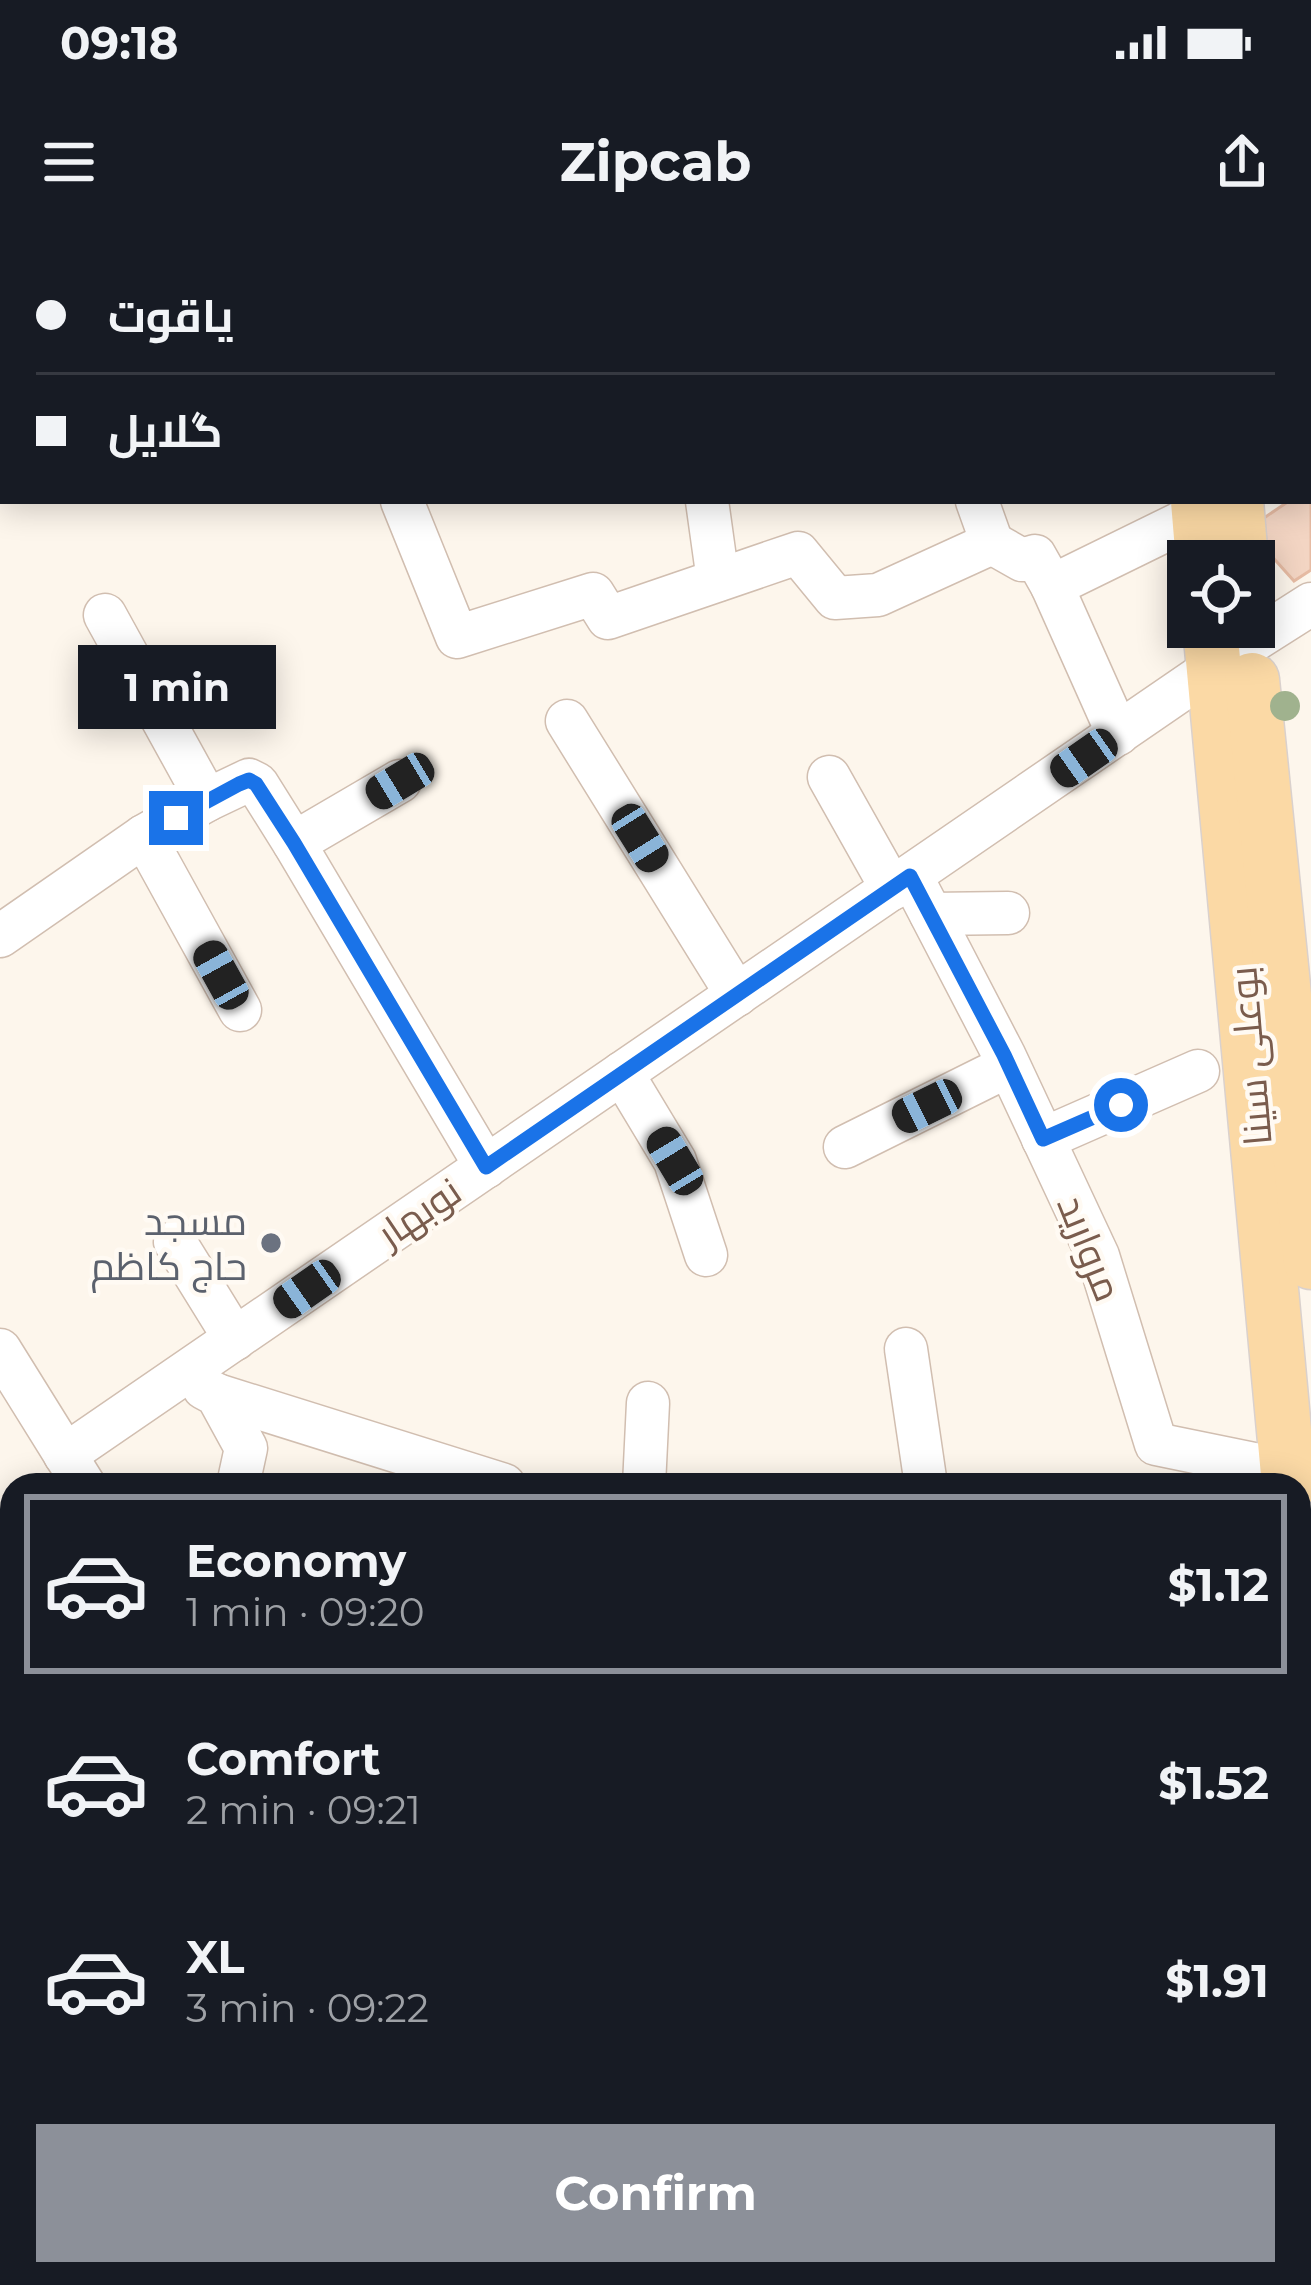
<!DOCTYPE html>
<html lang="en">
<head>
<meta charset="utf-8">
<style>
	:root { --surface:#171b24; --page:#20242c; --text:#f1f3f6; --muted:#9ea1a6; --line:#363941; --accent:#8c9099 }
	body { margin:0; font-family:Montserrat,Cairo,sans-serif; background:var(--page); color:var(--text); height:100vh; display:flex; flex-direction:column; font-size:45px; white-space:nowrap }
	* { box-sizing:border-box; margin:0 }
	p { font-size:39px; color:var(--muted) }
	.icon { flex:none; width:66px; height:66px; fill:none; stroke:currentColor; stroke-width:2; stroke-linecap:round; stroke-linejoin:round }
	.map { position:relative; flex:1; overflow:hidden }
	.sheet { position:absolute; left:0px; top:1233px; width:1311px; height:813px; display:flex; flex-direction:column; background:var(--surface); border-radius:36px 36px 0 0; box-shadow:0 6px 30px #0003 }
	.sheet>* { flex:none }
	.hud { position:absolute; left:0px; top:0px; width:1311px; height:264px; box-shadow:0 6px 30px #0003; display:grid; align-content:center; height:264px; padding:0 36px; background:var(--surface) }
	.buttons { position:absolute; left:1167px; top:300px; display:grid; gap:24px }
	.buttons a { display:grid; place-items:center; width:108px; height:108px; border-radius:0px; background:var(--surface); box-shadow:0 6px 30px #0003; font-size:60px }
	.end { position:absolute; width:54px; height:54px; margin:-27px; border:15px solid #1a73e8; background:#fff; box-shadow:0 0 0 6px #fff }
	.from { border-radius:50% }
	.bubble { position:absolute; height:84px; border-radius:0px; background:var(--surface); box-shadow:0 6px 30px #0003; font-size:39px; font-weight:700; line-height:84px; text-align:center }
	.car { position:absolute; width:36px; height:72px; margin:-36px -18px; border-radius:15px; box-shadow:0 0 9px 3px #0007; background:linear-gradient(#222 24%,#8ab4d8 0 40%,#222 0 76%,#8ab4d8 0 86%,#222 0) }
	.hud b { display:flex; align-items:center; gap:42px; height:114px; font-size:45px }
	.hud b+b { border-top:3px solid var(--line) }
	.hud i { width:30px; height:30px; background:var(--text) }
	ul { padding:21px 0 0; list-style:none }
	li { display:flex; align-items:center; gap:36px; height:180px; margin:0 24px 18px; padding:0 12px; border:6px solid transparent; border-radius:0px }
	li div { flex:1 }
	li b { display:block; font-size:45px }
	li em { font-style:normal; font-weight:700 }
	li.on { border-color:var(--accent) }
	li>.icon { width:108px; height:108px; stroke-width:1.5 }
	.button { display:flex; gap:24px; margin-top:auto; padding:24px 36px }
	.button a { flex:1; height:138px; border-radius:0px; background:var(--accent); color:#fff; font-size:48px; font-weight:700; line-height:138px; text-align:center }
	.status { display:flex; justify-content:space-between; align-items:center; height:84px; padding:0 60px; background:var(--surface); direction:ltr }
	.status svg { height:33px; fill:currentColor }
	header { display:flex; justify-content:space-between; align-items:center; height:156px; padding:0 36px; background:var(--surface); font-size:54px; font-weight:700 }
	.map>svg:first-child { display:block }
	.building { fill:#f3d5c3; stroke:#e6bba3; stroke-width:3 }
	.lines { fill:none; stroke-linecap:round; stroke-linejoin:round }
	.minor-casing { stroke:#d1beb0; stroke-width:45 }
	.major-casing { stroke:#dad1cd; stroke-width:57 }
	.minor { stroke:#fff; stroke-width:42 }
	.major { stroke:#fbd9a5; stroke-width:54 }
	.tree { fill:#a0b28e }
	.route { stroke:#1a73e8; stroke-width:15 }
	.worship-dot { fill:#6b7280; stroke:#fffaf3; stroke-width:4.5 }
	.labels { text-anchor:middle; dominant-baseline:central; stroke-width:9; stroke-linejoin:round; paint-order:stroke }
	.street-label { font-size:39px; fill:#7a5c4d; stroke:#fffaf3 }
	.worship-label { font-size:39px; fill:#5b616d; stroke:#fffaf3; text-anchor:end }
</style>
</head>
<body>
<div class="status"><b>09:18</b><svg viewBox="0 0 49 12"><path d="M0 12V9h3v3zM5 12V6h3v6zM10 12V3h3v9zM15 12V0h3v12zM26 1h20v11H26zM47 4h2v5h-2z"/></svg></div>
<header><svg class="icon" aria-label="menu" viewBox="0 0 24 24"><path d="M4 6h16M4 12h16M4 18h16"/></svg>Zipcab<svg class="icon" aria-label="share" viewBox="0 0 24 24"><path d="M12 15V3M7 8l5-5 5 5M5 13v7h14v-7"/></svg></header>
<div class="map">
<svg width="1311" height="2045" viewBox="0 0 1311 2045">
	<rect width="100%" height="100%" fill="#fdf6ec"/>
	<!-- building -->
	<g class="building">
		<path d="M1311,41V174L1308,176V43Z"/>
		<path d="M1311,246V330L1294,341L1267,311L1264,278L1289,261H1308V248Z"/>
	</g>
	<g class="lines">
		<defs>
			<g id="minor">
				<path d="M483,0L484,3"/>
				<path d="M1088,0L1089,3"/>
				<path d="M169,3V0"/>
				<path d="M0,11H3"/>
				<path d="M1308,24L1311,22"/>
				<path d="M402,261L457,397L593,354L608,378L798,313L835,358L878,355L992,303L977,261"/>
				<path d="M707,261L718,340"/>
				<path d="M992,303L1022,320L1035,316L1052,346"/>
				<path d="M105,375L207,560"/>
				<path d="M567,481L737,755"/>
				<path d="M1118,494L1052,346L1199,274"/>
				<path d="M829,537L892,649"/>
				<path d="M144,596L240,770"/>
				<path d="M294,603L400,541"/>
				<path d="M911,636L1004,815L1098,1016L1156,1204L1288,1231"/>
				<path d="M931,674L1008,673"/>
				<path d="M0,696L144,596L207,560L249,540L257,544L294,603L486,927"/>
				<path d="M622,833L675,921L706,1015"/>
				<path d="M1043,899L1198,831"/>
				<path d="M845,907L1008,826"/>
				<path d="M175,1002L235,1099"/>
				<path d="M906,1109L926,1245"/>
				<path d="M0,1110L84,1245"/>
				<path d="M204,1148L217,1155L246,1208L238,1245"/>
				<path d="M217,1155L504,1245"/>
				<path d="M65,1215L1248,404L1311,364"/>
				<path d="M644,1245L648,1163"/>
				<path d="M1299,1891L1311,1890"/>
				<path d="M0,1906L11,1840"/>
				<path d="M235,2034V2045"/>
				<path d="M448,2034L452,2045"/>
				<path d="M1002,2034L1003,2045"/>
				<path d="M0,2035L44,2045"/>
				<path d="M338,2045L376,2034"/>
			</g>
			<g id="major">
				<path d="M1180,0V3"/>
				<path d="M1198,261L1203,321"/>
				<path d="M1236,261L1241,321"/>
				<path d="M1210,387L1289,1245"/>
				<path d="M1252,440L1311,1022"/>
				<path d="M1299,1352L1311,1466"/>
				<path d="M0,1576H12"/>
				<path d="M1299,1613H1311"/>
				<path d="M1299,1703L1311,1721"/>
			</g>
		</defs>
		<!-- minor casing -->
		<use href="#minor" class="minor-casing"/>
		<!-- major casing -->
		<use href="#major" class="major-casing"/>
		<!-- minor -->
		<use href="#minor" class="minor"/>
		<!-- major -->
		<use href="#major" class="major"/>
	</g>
	<!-- trees -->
	<circle class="tree" cx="1285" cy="466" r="15"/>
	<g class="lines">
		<!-- route -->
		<path class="route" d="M176,578L239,544L249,540L256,544L294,603L486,927L910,636L1004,815L1043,899L1121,865"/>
	</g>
	<!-- markers -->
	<circle class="worship-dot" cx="271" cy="1003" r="12"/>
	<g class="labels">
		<!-- street labels -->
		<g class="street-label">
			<text transform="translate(1250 816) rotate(-95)">بوعلی سینا</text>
			<text transform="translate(419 972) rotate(-34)">نوبهار</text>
			<text transform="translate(1090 1008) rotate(68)">مروارید</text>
		</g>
		<!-- worship labels -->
		<g class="worship-label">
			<text x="247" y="981">مسجد<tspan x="247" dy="45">حاج کاظم</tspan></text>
		</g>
	</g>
</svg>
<div class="buttons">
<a><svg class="icon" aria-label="locate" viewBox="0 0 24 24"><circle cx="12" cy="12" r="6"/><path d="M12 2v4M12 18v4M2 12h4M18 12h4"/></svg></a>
</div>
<i class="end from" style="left:1121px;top:865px"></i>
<i class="end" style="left:176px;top:578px"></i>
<div class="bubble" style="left:78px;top:405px;width:198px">1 min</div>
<i class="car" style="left:1084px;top:518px;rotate:235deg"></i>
<i class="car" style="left:400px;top:541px;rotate:239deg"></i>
<i class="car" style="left:640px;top:598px;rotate:148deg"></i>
<i class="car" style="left:221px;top:735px;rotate:331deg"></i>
<i class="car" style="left:927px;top:866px;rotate:244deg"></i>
<i class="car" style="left:675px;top:921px;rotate:329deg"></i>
<i class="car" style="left:307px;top:1049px;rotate:235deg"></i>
<div class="hud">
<b><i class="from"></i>یاقوت</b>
<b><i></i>گلایل</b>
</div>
<section class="sheet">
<ul>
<li class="on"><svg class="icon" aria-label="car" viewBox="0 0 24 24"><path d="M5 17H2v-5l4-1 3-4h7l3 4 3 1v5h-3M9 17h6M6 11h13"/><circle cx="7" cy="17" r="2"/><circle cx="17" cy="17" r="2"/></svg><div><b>Economy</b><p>1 min · 09:20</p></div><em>$1.12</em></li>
<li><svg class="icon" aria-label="car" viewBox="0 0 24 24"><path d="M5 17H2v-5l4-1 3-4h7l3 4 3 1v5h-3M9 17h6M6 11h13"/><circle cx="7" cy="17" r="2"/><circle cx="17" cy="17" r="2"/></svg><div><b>Comfort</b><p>2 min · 09:21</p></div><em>$1.52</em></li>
<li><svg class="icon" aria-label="car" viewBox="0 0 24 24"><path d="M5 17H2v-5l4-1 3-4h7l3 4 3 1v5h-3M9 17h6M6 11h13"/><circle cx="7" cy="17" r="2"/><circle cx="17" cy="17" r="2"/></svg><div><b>XL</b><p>3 min · 09:22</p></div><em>$1.91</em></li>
</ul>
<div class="button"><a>Confirm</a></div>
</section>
</div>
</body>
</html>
